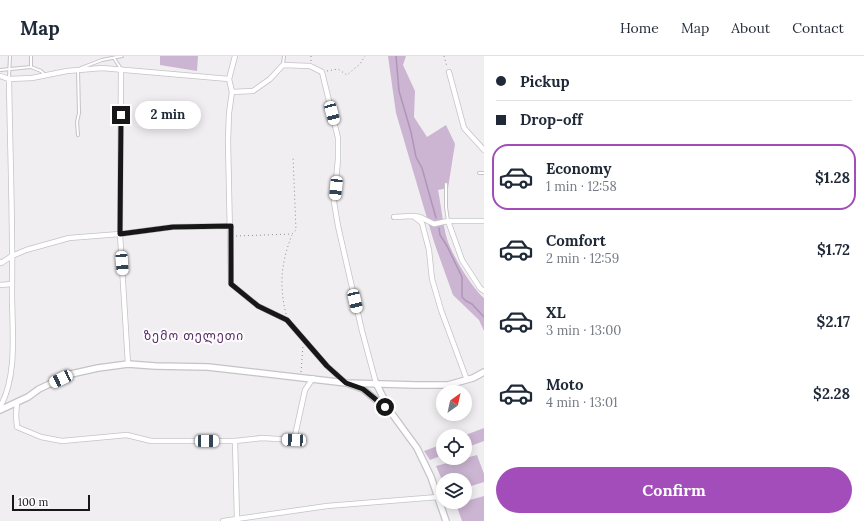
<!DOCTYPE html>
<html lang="en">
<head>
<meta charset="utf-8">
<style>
	:root { --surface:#fff; --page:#f2f2f3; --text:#1f2937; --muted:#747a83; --line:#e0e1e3; --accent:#a34dbb }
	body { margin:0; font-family:Lora,"Noto Sans Georgian",serif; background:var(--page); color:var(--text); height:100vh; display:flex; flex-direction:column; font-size:15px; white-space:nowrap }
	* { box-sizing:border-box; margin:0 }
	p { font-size:13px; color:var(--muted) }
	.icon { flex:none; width:22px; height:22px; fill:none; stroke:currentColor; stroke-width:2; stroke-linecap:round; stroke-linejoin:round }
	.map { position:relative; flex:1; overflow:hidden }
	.drawer { display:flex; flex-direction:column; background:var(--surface); width:380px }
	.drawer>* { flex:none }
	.hud { display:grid; align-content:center; height:88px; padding:0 12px; background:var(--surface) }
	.needle { width:26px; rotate:33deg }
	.tools { position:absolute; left:436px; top:329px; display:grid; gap:8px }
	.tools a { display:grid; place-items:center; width:36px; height:36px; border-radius:50%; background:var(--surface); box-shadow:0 2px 10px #0003; font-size:20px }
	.scale { position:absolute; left:12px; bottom:10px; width:78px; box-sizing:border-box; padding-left:4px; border:2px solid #181718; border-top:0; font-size:11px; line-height:14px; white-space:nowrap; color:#181718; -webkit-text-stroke:3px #fdfbfe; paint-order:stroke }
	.end { position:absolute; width:18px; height:18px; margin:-9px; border:5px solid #181718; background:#fff; box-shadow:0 0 0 2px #fff }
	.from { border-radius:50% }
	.bubble { position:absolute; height:28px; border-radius:14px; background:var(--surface); box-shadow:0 2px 10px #0003; font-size:13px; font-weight:700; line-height:28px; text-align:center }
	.car { position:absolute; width:12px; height:24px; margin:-12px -6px; border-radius:5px; box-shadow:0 0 3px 1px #0007; background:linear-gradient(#fff 24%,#345 0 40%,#fff 0 76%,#345 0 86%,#fff 0) }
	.hud b { display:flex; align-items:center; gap:14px; height:38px; font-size:15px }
	.hud b+b { border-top:1px solid var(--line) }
	.hud i { width:10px; height:10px; background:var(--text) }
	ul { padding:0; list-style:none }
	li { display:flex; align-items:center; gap:12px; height:66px; margin:0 8px 6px; padding:0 4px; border:2px solid transparent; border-radius:16px }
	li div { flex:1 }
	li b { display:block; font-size:15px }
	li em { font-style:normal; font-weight:700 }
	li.selected { border-color:var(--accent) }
	li>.icon { width:36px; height:36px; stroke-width:1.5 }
	.action { display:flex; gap:8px; margin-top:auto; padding:8px 12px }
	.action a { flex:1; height:46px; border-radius:24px; background:var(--accent); color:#fff; font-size:16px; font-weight:700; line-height:46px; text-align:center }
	header { display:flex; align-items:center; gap:24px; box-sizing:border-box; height:56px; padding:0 20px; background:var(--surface); border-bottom:1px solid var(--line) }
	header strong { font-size:19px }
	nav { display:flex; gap:22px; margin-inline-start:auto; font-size:14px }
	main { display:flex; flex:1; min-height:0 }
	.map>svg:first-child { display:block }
	.green { fill:#cbb5d2 }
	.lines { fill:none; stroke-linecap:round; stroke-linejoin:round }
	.stream { stroke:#af95b7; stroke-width:1.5 }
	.service-casing { stroke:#c5c3c6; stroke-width:4 }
	.minor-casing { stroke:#c5c3c6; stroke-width:6 }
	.tertiary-casing { stroke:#c5c3c6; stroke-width:8 }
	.path { stroke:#8e8c8e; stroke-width:1; stroke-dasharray:1 3; stroke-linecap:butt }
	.service { stroke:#fff; stroke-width:2 }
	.minor { stroke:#fff; stroke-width:4.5 }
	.tertiary { stroke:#fff; stroke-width:5.5 }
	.route { stroke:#181718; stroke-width:5 }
	.labels { text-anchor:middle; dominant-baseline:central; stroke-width:4; stroke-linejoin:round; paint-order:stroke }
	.quarter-label { font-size:12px; letter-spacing:1px; fill:#552b61; stroke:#fdfbfe }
</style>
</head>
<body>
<header>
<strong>Map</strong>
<nav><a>Home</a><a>Map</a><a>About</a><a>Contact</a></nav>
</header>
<main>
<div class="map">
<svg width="484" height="465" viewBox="0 0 484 465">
	<rect width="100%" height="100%" fill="#f0eef0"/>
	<!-- green -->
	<g class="green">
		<path d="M160,0H198L197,15L160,9Z"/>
		<path d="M388,0H406L403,9L415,35L414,61L427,81L446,69L455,88L448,132L438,134C441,149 443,169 447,183C452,199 472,232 484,242V275L479,264L453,239L434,186L396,57Z"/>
		<path d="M484,372V385L465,392V380H463Z"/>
		<path d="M443,388V399L430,404L424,395Z"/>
		<path d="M477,399L484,418V426L465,432V424H443V426L436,410Z"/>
		<path d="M484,440V465H462L456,448Z"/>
	</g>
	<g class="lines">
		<!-- stream -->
		<g class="stream">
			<path d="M396,0L399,35L411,76L416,101L422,112L436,162"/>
			<path d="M439,172L440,179L447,190L462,221V241L466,245L472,248L484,261"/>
		</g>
		<defs>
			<g id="service">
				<path d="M31,0V11L41,15L45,19"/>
				<path d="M114,2L121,13"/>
				<path d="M283,8L284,0"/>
				<path d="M81,12L102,4L122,0"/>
				<path d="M0,14L31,11"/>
				<path d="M9,22L10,0"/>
				<path d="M78,79L77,66L79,57L78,14"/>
				<path d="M479,117H484"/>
				<path d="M446,128V151L448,165"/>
			</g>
			<g id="minor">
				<path d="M235,0L229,23L232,36L229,57L228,85L231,228L258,250L287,264L327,310L346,327"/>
				<path d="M121,14L120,178L128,308"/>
				<path d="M449,16L464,72L484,94"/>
				<path d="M0,20L9,23L32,22L67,15L102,12L229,23"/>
				<path d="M232,36L253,35L270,23L283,9L310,10L322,16L338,82V103L334,146L338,170L362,275L376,327"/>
				<path d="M414,160L420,161L434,168L448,165H484"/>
				<path d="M394,161L413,160L422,167L429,194L432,223L441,254L467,324"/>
				<path d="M448,165L462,204L480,232L484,235"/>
				<path d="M0,206L1,207L12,200L26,194L69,182L120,178L173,171L231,170"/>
				<path d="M0,229L12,228"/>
				<path d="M17,346L16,359L17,371L41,381L62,385L127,379L151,385H235L262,382L294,384L305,334L313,322"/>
				<path d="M0,351C18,320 12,272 12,237C13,166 10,95 9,23"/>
				<path d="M235,385L237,463"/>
				<path d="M223,465L327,450L438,441"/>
			</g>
			<g id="tertiary">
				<path d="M376,327L390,355L417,392L431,421L446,465"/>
				<path d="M349,328L363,333L387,353"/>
				<path d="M0,354L28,341L39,333L71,318L98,312L128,308L155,310L208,311L346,327L416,329H448L473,322L484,316"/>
			</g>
		</defs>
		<!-- service casing -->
		<use href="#service" class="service-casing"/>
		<!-- minor casing -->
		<use href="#minor" class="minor-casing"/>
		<!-- tertiary casing -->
		<use href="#tertiary" class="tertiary-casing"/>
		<!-- path -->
		<g class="path">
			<path d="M444,0L447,11"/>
			<path d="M311,5V0"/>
			<path d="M327,15L338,13L347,19L360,8L365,0"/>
			<path d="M236,180L292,178L296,174L293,100"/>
			<path d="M286,258C279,229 281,207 292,179"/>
			<path d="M301,316L303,290"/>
		</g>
		<!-- service -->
		<use href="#service" class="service"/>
		<!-- minor -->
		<use href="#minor" class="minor"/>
		<!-- tertiary -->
		<use href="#tertiary" class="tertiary"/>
	</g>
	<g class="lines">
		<!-- route -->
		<path class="route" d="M121,59L120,178L173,171L231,170V228L258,250L287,264L327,310L346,327L363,333L385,351"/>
	</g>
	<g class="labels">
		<!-- quarter labels -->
		<g class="quarter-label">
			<text x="194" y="279">ზემო თელეთი</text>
		</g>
	</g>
</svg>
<div class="tools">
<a><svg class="needle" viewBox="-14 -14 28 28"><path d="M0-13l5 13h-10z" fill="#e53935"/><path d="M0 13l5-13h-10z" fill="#747a83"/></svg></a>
<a><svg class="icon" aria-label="locate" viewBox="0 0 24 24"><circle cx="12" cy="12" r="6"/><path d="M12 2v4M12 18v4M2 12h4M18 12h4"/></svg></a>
<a><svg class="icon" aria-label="layers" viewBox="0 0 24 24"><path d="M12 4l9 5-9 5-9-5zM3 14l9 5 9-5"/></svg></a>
</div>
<div class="scale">100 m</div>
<i class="end from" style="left:385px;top:351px"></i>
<i class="end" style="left:121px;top:59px"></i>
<div class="bubble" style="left:135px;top:45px;width:66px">2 min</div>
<i class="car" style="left:332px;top:57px;rotate:165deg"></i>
<i class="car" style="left:336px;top:132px;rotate:186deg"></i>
<i class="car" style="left:122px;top:207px;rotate:176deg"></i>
<i class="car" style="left:355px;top:245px;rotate:167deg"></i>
<i class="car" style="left:61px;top:323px;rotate:245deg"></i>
<i class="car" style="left:294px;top:384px;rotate:273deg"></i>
<i class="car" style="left:207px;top:385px;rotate:90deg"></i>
</div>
<section class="drawer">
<div class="hud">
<b><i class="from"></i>Pickup</b>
<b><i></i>Drop-off</b>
</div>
<ul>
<li class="selected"><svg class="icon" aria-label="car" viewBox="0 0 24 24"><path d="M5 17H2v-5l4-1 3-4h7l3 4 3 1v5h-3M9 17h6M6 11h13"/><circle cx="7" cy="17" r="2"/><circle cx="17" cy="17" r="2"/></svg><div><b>Economy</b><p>1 min · 12:58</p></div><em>$1.28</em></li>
<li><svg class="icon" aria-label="car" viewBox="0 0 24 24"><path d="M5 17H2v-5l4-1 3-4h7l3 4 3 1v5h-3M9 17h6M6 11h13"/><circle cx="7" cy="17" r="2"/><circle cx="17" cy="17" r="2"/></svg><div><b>Comfort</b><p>2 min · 12:59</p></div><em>$1.72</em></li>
<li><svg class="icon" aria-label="car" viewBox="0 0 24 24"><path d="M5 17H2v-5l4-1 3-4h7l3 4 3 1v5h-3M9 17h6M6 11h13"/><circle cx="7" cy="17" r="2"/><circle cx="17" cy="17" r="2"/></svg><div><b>XL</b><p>3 min · 13:00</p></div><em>$2.17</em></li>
<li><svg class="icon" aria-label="car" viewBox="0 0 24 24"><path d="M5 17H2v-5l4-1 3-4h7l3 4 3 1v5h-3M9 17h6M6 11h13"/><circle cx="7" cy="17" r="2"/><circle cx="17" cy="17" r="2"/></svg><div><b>Moto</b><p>4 min · 13:01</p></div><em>$2.28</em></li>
</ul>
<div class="action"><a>Confirm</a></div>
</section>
</main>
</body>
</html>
